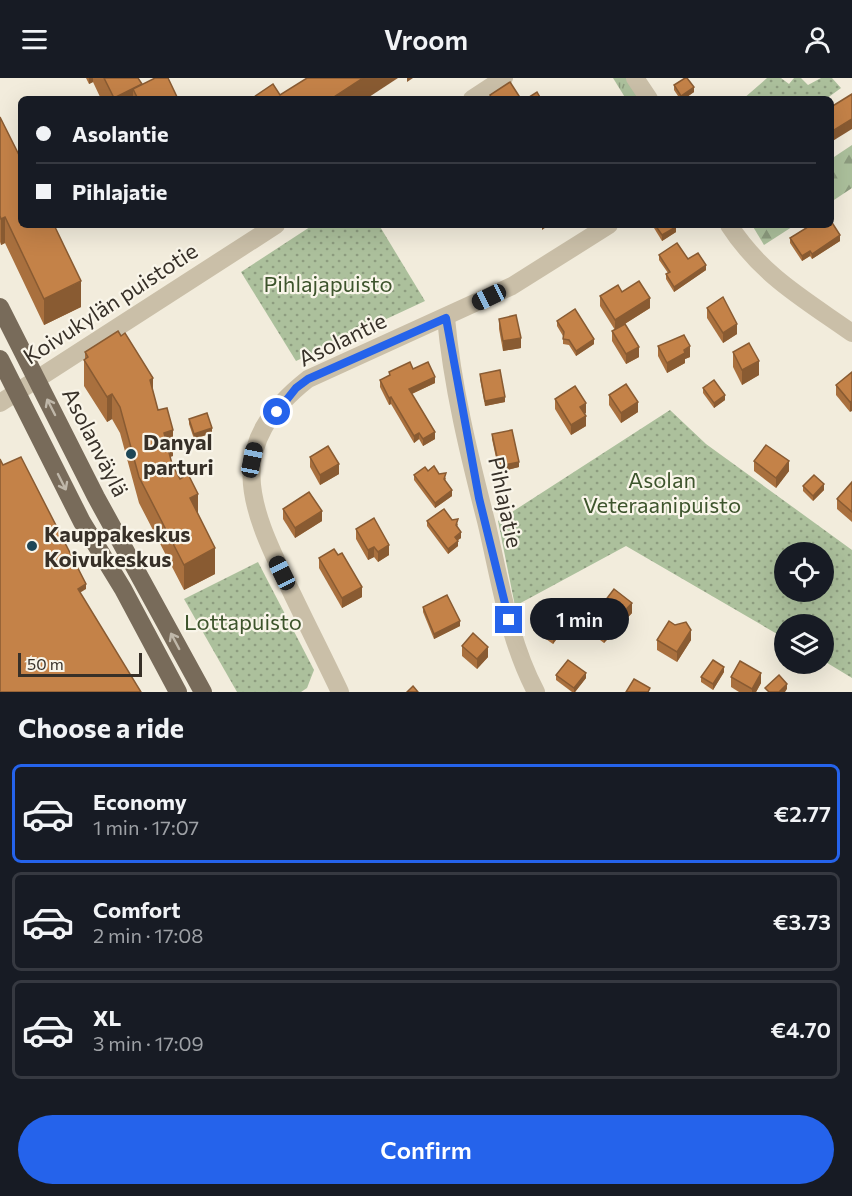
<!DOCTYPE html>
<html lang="en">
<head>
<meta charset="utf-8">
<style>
	:root { --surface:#171b24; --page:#20242c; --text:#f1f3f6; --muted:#9ea1a6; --line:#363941; --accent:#2563eb }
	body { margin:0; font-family:Commissioner,sans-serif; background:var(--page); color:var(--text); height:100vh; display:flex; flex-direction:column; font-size:22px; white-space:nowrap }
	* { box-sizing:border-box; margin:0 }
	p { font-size:20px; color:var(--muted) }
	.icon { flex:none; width:33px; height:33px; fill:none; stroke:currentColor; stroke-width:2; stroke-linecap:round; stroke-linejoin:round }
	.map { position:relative; height:614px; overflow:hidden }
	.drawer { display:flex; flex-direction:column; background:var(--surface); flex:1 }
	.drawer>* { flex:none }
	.top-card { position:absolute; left:18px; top:18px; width:816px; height:132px; border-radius:9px; box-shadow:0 6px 24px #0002; display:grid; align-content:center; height:132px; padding:0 18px; background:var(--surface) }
	.buttons { position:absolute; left:774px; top:464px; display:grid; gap:12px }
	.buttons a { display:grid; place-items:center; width:60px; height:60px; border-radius:50%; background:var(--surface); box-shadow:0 6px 24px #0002; font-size:30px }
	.scale { position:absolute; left:18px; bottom:15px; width:124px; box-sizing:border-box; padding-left:6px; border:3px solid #373028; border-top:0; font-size:16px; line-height:21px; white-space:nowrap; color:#373028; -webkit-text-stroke:4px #f9f5e9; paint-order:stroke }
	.end { position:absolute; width:27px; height:27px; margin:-14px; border:8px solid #2563eb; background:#fff; box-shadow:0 0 0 3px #fff }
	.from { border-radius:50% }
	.bubble { position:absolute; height:42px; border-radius:21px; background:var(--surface); box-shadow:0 6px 24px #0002; font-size:20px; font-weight:600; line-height:42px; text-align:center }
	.car { position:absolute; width:18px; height:36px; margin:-18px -9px; border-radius:8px; box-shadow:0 0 4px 2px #0007; background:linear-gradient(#222 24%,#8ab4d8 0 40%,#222 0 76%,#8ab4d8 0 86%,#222 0) }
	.top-card b { display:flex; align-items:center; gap:21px; height:57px; font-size:22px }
	.top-card b+b { border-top:2px solid var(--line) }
	.top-card i { width:15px; height:15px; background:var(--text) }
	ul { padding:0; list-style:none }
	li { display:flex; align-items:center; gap:18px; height:99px; margin:0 12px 9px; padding:0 6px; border:3px solid var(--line); border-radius:9px }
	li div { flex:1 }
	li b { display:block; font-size:22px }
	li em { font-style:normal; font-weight:600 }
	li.active { border-color:var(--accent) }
	li>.icon { width:54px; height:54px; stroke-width:1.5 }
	h2 { padding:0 18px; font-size:27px; line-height:72px }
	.cta { display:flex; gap:12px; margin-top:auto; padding:12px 18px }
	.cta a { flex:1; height:69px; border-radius:36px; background:var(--accent); color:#fff; font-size:24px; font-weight:600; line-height:69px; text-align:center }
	header { display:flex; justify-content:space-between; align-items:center; height:78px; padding:0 18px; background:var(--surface); font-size:27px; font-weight:600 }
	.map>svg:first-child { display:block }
	.grass { fill:url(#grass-tufts) }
	.forest { fill:url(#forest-firs) }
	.park { fill:url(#park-dots); fill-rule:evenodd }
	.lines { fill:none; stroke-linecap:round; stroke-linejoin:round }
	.minor { stroke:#cabfa8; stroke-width:18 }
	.major { stroke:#786b5a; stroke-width:18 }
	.wall { fill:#a9703e }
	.shaded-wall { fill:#895b32 }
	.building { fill:#c48248; stroke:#895b32; stroke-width:1.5 }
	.oneway { stroke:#bfb7a9 }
	.route { stroke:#2563eb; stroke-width:8 }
	.poi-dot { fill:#1e4757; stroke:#f9f5e9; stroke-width:2 }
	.labels { text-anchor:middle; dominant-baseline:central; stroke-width:4.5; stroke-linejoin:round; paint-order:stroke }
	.park-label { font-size:22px; fill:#3d542c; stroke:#f9f5e9 }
	.street-label { font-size:22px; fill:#373028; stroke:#f9f5e9 }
	.poi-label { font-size:22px; font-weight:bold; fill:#373028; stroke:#f9f5e9; text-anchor:start }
</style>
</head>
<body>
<header><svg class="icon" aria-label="menu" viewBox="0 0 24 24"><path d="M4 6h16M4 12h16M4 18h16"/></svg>Vroom<svg class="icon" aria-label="person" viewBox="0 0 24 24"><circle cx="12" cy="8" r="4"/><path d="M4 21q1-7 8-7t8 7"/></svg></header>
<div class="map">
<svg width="852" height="614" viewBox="0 0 852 614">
	<defs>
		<pattern id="grass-tufts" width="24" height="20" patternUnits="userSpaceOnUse" patternTransform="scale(1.5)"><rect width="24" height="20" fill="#acc09c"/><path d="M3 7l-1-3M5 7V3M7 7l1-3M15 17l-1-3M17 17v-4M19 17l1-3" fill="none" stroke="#8d9c7f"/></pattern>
		<pattern id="forest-firs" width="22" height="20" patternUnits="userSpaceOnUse" patternTransform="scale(1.5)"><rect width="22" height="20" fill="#acc09c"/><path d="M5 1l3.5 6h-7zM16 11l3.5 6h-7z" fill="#8d9c7f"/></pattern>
		<pattern id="park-dots" width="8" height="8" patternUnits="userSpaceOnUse" patternTransform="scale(1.5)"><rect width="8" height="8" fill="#acc09c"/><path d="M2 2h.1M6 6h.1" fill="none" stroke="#8d9c7f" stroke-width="1.8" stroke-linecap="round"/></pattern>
	</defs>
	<rect width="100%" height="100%" fill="#f2ecdc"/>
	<!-- grass -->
	<path class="grass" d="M613,0H626L639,21H626Z"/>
	<!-- forest -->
	<g class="forest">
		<path d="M852,67V110L831,124V81Z"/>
		<path d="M752,147H795L764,167Z"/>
	</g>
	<!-- park -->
	<g class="park">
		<path d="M767,0H781L789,6L794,0H801L808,7L821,0H832L841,10L826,21H743Z"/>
		<path d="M313,147H379L425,223L296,283L241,194Z"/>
		<path d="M670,332L706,366L852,472V600L824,583V546H784V560L626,468L515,528L498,443ZM784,474H824V513H784Z"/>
		<path d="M258,484L314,592L307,610L301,614H237L184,521Z"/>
	</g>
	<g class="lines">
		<!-- minor -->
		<g class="minor">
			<path d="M635,0L649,21"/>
			<path d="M472,21L504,0"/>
			<path d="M729,147C762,198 804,221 852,255"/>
			<path d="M446,240C452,307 469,377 486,443C500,501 508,561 536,614"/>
			<path d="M0,325L276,147"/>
			<path d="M340,614C323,578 305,543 288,507C248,425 224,367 308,301L512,208L609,147"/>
		</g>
		<!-- major -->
		<g class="major">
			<path d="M0,229L96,419L203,614"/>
			<path d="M0,281L82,444L123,511L178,614"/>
		</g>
	</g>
	<!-- wall -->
	<g class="wall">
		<path d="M86,0H138L142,6L178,21H101L93,4L89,6Z"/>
		<path d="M674,7L694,14L684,21H680L674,12Z"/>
		<path d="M0,39L81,229L44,247L5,165L1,167L0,164Z"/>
		<path d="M654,147H675L676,154L662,163L654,150Z"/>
		<path d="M790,160L840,163L812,181L810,178L802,183L790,165Z"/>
		<path d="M659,177L688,181L706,192L674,214L666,201V196L668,195L659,182Z"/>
		<path d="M622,214L650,230L620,249L639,279L626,286L612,263V253L615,252L600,228V218Z"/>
		<path d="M707,230L737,256L723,265L707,240Z"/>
		<path d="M499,241L521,270L503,273L499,251Z"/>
		<path d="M557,243L594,266L576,278L569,267L563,266V258L557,248Z"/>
		<path d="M658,268L690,279L685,281V285L667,295L658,278Z"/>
		<path d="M85,274L153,313L158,332L173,378L170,379L172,386L198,438L215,496L184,512L139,425L120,355L112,341L107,344L84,308V282L85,281Z"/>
		<path d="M733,274L759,297L742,307L733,289Z"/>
		<path d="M413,291L435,305L412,316L435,361L423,368L419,361L414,365L391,326L389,327L380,309V302L389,298V294Z"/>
		<path d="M852,294L850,334L836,317V307Z"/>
		<path d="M480,296L505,324L485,328L480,301Z"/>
		<path d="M703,310L725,322L714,330L703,315Z"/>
		<path d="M609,317L638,334L621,345L609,327Z"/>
		<path d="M555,321L586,335L584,336L586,348L571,357L555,331Z"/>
		<path d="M189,341L212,355L194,361L189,346Z"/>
		<path d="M492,356L519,389L499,394L492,361Z"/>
		<path d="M310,379L339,396L320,407L310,389Z"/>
		<path d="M754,383L789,393L776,410L754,393Z"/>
		<path d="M428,393L439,396L446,400L445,403L452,418L435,430L414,402V397Z"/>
		<path d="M852,404V444L837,431V421Z"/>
		<path d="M803,408L824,412L813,423L803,413Z"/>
		<path d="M283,431L322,443L295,460L283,441Z"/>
		<path d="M452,442L458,446L457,449L461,460L458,462V468L448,476L427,448V443Z"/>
		<path d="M356,451L389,477L378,484L374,479L368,482L356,461Z"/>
		<path d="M319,480L362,519L342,530L319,490Z"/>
		<path d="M423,529L460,548L434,561L423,534Z"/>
		<path d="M598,532L632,535L604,565L592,556V546L598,538Z"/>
		<path d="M533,547L564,551L553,566L533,552Z"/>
		<path d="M657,562H691L677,584L657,572Z"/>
		<path d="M462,568L488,579L477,591L462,578Z"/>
		<path d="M724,594L713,612L701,604V599Z"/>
		<path d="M556,597L586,600L575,614H572L556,602Z"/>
		<path d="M731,599L761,605L756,614H739L731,609Z"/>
	</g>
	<!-- shaded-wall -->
	<g class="shaded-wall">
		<path d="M89,0H93V4L89,6Z"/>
		<path d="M363,0H398L366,21H331Z"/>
		<path d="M407,0H413L407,4Z"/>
		<path d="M142,6L133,11V21H114V20Z"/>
		<path d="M694,9V14L684,21H681V18Z"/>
		<path d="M852,41V51L831,64V54Z"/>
		<path d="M5,139V165L1,167V141Z"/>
		<path d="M542,147H549L542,152Z"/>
		<path d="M676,149V154L662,163V157Z"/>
		<path d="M840,157V163L812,181V176Z"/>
		<path d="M810,173V178L802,183V178Z"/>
		<path d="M706,187V192L674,214V209Z"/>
		<path d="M81,203V229L44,247V221Z"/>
		<path d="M650,220V230L615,252V242Z"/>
		<path d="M737,246V256L723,265V255Z"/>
		<path d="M521,260V270L503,273V263Z"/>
		<path d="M594,261V266L576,278V273Z"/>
		<path d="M690,268V279L685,281V285L667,295V285L684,272Z"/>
		<path d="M639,269V279L626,286V276Z"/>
		<path d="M759,283V297L742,307V292Z"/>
		<path d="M435,299V305L409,317V311Z"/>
		<path d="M153,300V326L150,302Z"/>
		<path d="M112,316V341L107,344V319Z"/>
		<path d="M725,317V322L714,330V325Z"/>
		<path d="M391,319V326L389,327V320Z"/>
		<path d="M505,319V324L485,328V323Z"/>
		<path d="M852,323V333L850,334V324Z"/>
		<path d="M638,324V334L621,345V335Z"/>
		<path d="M586,325V335L580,339V329Z"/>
		<path d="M586,338V348L571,357V347Z"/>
		<path d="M212,350V355L194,361V356Z"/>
		<path d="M173,352V378L164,380V355Z"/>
		<path d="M435,354V361L423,368V361Z"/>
		<path d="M419,355V361L414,365V358Z"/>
		<path d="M789,383V393L776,410V400Z"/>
		<path d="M519,384V389L499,394V388Z"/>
		<path d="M339,386V396L320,407V397Z"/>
		<path d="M824,406V412L813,423V418Z"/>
		<path d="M452,412V418L435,430V425Z"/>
		<path d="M198,416V442L190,420Z"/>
		<path d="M322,433V443L295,460V450Z"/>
		<path d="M461,454V460L455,464V459Z"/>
		<path d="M458,463V468L448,476V471Z"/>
		<path d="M389,467V477L378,484V474Z"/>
		<path d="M374,469V479L368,482V472Z"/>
		<path d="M215,470V496L184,512V487Z"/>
		<path d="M86,506V511L78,516V511Z"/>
		<path d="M362,509V519L342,530V520Z"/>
		<path d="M632,525V535L604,565V555Z"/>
		<path d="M460,543V548L434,561V556Z"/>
		<path d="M564,546V551L553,566V561Z"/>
		<path d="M691,552V562L677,584V574Z"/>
		<path d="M488,569V579L477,591V581Z"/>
		<path d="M724,589V594L713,612V606Z"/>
		<path d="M586,595V600L575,614H574V610Z"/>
		<path d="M761,595V605L756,614H752V611Z"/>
		<path d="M787,606V611L785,614H779Z"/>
	</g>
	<!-- building -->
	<g class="building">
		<path d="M104,0H138L142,6L114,20Z"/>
		<path d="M155,0H168L178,21H138L133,11Z"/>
		<path d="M307,0H363L331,21H251L273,6L280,17Z"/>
		<path d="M685,0H687L694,9L681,18L674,7Z"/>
		<path d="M510,4L521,21H492L490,17Z"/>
		<path d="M537,14L541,21H526Z"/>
		<path d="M852,16V41L831,54V29Z"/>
		<path d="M0,39L21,81V147H54L81,203L44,221L5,139L1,141L0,138Z"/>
		<path d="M831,143L840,157L812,176L810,173L802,178L790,160L811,147H831Z"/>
		<path d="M655,147H675L676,149L662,157Z"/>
		<path d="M677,165L688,181L698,175L706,187L674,209L666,196L670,194L659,177Z"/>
		<path d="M639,203L650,220L615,242L600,218L618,207L622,214Z"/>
		<path d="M723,219L737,246L723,255L707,230Z"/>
		<path d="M575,231L594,261L576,273L569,262L563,261L564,254L557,243Z"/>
		<path d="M516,237L521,260L503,263L499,241Z"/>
		<path d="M625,246L639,269L626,276L612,253Z"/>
		<path d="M118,253L121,258L125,255L153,300L150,302L158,332L167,330L173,352L164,355L172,386L180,401L188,396L198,416L190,420L215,470L184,487L139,399L120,329L112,316L107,319L84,282L88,279L85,274Z"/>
		<path d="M684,257L690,268L684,272L685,275L667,285L658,268Z"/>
		<path d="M749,265L759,283L742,292L733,274Z"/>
		<path d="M410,284L413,291L428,284L435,299L409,311L435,354L423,361L419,355L414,358L391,319L389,320L380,302L390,297L389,294Z"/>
		<path d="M500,292L505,319L485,323L480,296Z"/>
		<path d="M852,294V323L850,324L836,307Z"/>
		<path d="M714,302L725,317L714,325L703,310Z"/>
		<path d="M626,306L638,324L621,335L609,317Z"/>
		<path d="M575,308L586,325L580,329L586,338L571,347L555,321Z"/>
		<path d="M207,335L212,350L194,356L189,341Z"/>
		<path d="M512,352L519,384L499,388L492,356Z"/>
		<path d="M766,367L789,383L776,400L754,383Z"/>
		<path d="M328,368L339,386L320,397L310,379Z"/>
		<path d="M21,379L86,506L78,511L141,614H0V381L3,387Z"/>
		<path d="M434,388L439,396L446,395L444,401L452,412L435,425L414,397L425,389L428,393Z"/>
		<path d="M814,397L824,406L813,418L803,408Z"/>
		<path d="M852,404V434L837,421Z"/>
		<path d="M309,414L322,433L295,450L283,431Z"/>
		<path d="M444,431L452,442L458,441L456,447L461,454L455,459L458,463L448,471L427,443Z"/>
		<path d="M374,440L389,467L378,474L374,469L368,472L356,451Z"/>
		<path d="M334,471L338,477L342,475L362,509L342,520L319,480Z"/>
		<path d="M614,511L632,525L604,555L592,546L601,534L598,532Z"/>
		<path d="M447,517L460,543L434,556L423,529Z"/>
		<path d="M545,531L564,546L553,561L533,547Z"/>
		<path d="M669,543L675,547L686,544L691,552L677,574L657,562Z"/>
		<path d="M473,555L488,569L477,581L462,568Z"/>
		<path d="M568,582L586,595L574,610L556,597Z"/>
		<path d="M713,582L724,589L713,606L701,599Z"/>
		<path d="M740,583L761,595L752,611L731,599Z"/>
		<path d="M779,597L787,606L779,614H769L765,610Z"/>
		<path d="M634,601L650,610L648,614H626Z"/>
		<path d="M413,608L418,614H407Z"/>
	</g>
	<!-- one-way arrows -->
	<defs><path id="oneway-shaft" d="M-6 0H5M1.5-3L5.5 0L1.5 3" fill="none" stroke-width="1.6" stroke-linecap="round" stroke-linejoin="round" transform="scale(1.5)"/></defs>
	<g class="oneway">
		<use href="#oneway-shaft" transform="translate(51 329) rotate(-117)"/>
		<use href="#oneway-shaft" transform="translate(62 404) rotate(63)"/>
		<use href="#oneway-shaft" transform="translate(175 563) rotate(-118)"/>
	</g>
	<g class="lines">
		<!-- route -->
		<path class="route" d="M277,334L296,310L308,301L446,240L479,420L509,542"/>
	</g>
	<!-- markers -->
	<g class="poi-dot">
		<circle cx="131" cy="376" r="6"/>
		<circle cx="32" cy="468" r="6"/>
	</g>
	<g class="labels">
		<!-- park labels -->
		<g class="park-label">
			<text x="328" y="205">Pihlajapuisto</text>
			<text x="662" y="401">Asolan<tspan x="662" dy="25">Veteraanipuisto</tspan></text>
			<text x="243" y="543">Lottapuisto</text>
		</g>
		<!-- street labels -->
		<g class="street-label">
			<text transform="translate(110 225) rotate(-33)">Koivukylän puistotie</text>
			<text transform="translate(342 261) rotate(-26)">Asolantie</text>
			<text transform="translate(96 364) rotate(63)">Asolanväylä</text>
			<text transform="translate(506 424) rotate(78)">Pihlajatie</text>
		</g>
		<!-- poi labels -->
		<g class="poi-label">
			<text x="143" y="363">Danyal<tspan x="143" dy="25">parturi</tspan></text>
			<text x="44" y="455">Kauppakeskus<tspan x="44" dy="25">Koivukeskus</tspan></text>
		</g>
	</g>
</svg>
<div class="buttons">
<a><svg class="icon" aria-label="locate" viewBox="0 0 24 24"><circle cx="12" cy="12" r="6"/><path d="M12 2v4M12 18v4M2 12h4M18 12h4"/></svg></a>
<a><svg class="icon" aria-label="layers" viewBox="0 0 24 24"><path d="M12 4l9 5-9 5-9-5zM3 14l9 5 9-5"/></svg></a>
</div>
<div class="scale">50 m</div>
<i class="end from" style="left:277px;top:334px"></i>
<i class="end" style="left:509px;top:542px"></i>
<div class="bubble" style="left:530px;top:520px;width:99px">1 min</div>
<i class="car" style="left:489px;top:219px;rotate:244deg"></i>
<i class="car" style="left:252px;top:382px;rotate:11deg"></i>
<i class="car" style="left:282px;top:495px;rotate:334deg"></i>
<div class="top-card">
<b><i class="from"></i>Asolantie</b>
<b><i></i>Pihlajatie</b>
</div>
</div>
<section class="drawer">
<h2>Choose a ride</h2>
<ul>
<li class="active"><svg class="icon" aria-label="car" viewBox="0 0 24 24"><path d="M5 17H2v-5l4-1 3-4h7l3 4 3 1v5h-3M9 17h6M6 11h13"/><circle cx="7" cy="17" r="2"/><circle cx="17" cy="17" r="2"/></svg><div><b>Economy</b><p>1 min · 17:07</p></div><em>€2.77</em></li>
<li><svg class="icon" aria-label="car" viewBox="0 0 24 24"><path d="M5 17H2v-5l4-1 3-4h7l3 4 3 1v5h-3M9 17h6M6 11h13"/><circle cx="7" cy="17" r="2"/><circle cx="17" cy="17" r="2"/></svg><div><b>Comfort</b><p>2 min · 17:08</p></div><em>€3.73</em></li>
<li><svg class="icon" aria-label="car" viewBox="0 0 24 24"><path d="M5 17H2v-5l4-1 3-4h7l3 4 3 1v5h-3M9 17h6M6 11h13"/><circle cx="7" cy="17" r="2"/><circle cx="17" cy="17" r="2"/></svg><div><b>XL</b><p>3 min · 17:09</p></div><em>€4.70</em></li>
</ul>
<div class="cta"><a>Confirm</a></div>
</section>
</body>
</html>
